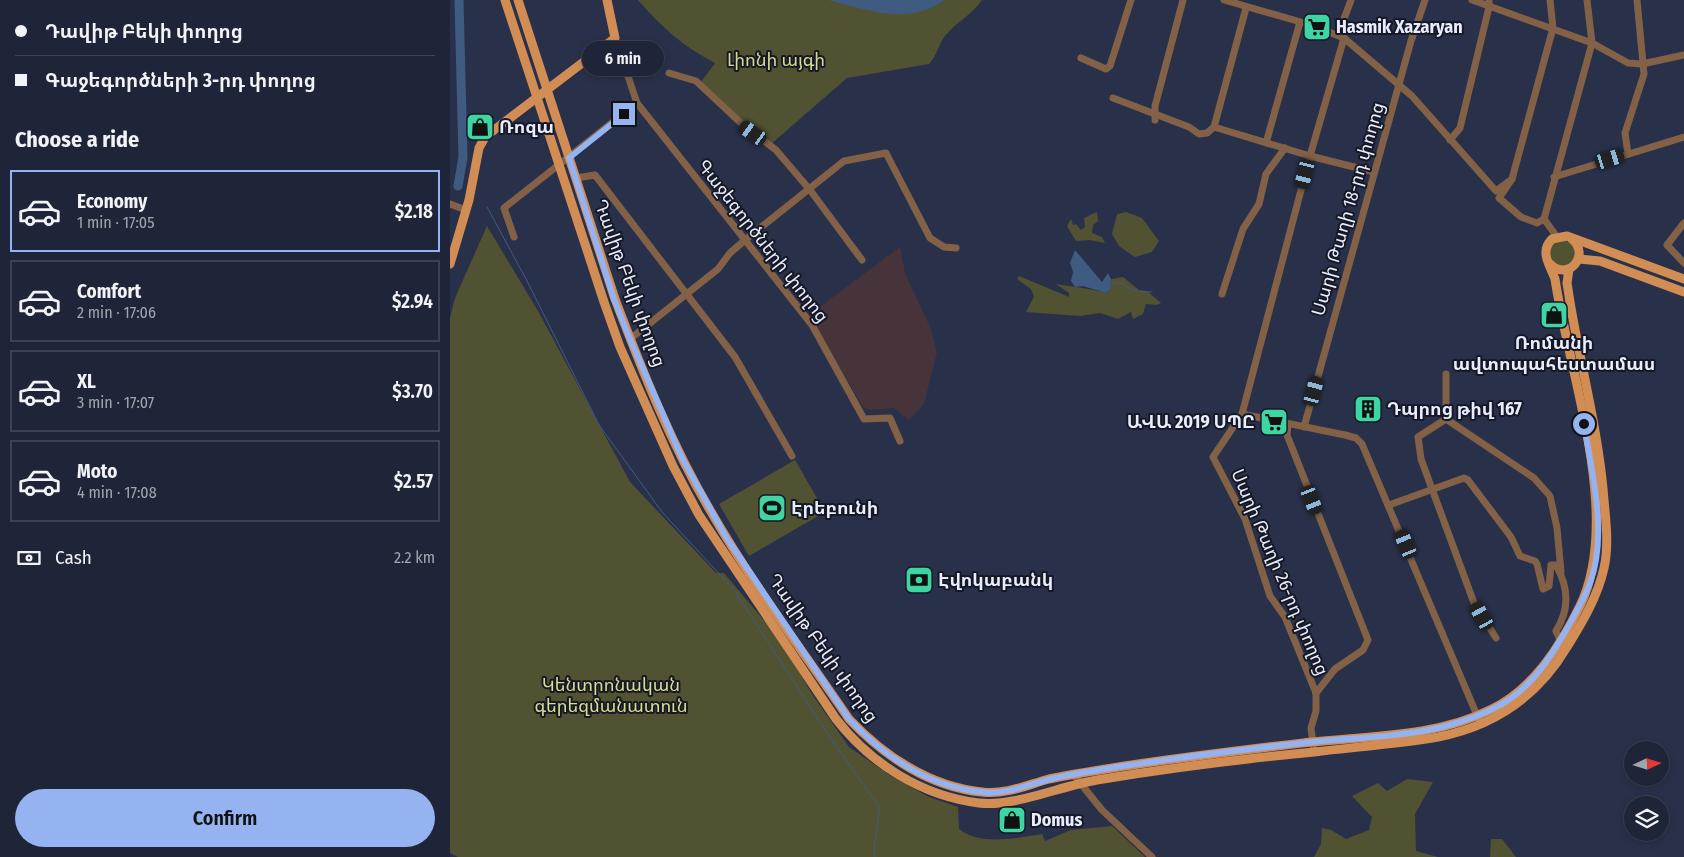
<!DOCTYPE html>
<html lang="en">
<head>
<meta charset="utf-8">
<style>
	:root { --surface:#1f2538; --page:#2c3143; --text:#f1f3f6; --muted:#a1a5ae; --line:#3c4253; --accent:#95b2f1 }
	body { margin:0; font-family:"Fira Sans Condensed","Noto Sans Armenian",sans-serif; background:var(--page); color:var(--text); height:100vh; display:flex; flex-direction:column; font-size:19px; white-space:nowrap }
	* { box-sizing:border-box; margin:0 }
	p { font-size:16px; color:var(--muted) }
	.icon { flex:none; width:28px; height:28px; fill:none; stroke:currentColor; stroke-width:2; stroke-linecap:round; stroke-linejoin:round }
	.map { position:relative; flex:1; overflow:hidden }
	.sheet { display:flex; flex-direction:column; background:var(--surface); width:450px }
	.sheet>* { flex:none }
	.top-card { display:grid; align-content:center; height:110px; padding:0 15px; background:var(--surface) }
	.needle { width:32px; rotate:86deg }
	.controls { position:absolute; left:1174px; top:741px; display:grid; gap:10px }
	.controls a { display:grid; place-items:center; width:45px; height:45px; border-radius:50%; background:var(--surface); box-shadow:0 2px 8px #0003,0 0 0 1px var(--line); font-size:25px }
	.end { position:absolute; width:22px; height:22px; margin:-11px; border:6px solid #95b2f1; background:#111; box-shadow:0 0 0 2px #111 }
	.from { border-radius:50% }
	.bubble { position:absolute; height:35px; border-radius:18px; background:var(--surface); box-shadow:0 2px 8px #0003,0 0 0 1px var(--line); font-size:16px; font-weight:600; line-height:35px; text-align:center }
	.car { position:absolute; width:15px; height:30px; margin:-15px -8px; border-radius:6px; box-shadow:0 0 4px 1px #0007; background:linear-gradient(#222 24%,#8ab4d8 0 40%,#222 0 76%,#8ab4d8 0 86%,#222 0) }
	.top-card b { display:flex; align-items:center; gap:18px; height:48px; font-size:19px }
	.top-card b+b { border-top:1px solid var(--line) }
	.top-card i { width:12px; height:12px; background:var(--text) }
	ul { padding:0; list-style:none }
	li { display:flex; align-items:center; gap:15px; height:82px; margin:0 10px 8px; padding:0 5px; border:2px solid var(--line); border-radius:0px }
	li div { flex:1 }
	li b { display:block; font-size:19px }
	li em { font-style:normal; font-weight:600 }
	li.active { border-color:var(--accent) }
	li>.icon { width:45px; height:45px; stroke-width:1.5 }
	h2 { padding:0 15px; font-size:22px; line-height:60px }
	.pay { display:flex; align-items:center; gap:12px; height:55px; padding:0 15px; font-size:19px }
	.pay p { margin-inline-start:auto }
	.primary-button { display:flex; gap:10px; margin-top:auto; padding:10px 15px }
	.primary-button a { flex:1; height:58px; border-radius:30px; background:var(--accent); color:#111; font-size:20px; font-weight:600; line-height:58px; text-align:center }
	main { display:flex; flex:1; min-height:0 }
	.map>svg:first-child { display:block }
	.industrial { fill:#47333a }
	.green { fill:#515232 }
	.water { fill:#405b82 }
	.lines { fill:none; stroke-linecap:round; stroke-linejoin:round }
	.stream { stroke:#405b82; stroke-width:1 }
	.river { stroke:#405b82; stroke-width:9 }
	.minor { stroke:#836147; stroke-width:7 }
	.major { stroke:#d28d55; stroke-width:9 }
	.route { stroke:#95b2f1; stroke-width:6 }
	.labels { text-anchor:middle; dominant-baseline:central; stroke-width:4; stroke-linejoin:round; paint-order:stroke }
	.poi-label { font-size:18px; font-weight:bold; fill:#e7edfe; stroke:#161925; text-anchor:start }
	.park-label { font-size:18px; fill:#d8dc8d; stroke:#161925 }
	.street-label { font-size:18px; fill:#e7edfe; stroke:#161925 }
</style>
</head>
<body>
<main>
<section class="sheet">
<div class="top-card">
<b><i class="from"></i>Դավիթ Բեկի փողոց</b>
<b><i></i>Գաջեգործների 3-րդ փողոց</b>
</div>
<h2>Choose a ride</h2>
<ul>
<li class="active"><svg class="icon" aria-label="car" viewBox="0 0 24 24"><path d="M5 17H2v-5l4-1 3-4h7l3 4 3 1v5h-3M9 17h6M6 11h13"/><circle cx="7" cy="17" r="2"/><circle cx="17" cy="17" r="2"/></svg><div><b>Economy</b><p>1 min · 17:05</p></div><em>$2.18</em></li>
<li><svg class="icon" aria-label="car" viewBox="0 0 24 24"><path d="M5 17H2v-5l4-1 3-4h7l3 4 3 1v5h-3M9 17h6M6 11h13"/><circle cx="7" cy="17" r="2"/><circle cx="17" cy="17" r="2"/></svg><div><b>Comfort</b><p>2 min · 17:06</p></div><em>$2.94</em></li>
<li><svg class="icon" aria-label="car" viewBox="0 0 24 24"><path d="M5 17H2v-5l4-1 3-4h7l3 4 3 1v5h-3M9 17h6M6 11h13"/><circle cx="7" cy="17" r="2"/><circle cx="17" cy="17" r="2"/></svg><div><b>XL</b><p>3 min · 17:07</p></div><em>$3.70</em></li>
<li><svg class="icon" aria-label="car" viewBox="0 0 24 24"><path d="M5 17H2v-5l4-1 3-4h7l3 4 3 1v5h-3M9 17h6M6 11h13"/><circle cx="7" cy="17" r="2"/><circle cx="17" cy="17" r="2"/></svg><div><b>Moto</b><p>4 min · 17:08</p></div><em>$2.57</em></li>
</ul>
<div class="pay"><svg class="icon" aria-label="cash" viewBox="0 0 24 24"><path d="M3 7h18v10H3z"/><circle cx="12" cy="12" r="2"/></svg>Cash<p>2.2 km</p></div>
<div class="primary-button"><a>Confirm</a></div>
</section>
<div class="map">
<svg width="1234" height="857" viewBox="0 0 1234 857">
	<rect width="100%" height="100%" fill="#29314a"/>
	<!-- industrial -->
	<path class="industrial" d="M450,247L455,273L480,327L487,352L474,404L459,420L444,408L421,410L413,407L359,315Z"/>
	<!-- green -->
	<g class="green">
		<path d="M188,0H532C522,15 506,22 495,36C488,45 487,56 479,64L397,78L321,144L284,114L251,82L265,63C234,47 211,27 188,0Z"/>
		<path d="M647,212L648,221L643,225L642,233L652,237L655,243L640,240L626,241L617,226L621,219L623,225L626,224L631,230L635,227L634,218Z"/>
		<path d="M676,212L692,218L709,241L702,252L685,257L669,246L662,234L667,214Z"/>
		<path d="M37,226L88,311L180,482L266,573H274L328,637L362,694L399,747L441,776L479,797L508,807L509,829C529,846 568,838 592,834L595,841L621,830L662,826L695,857H8L0,853V318L5,298Z"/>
		<circle cx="1112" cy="253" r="13"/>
		<path d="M569,276L619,297V293L606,284C623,287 639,288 656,293L660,289L661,279L673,277L689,290L697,291L711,303L707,305L696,304L693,314L683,319L681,312L668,319L650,313L630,316L576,312L584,297L581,289L567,279Z"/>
		<path d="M345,460L375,512L299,556L269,504Z"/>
		<path d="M957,779L983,782L965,814L966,851L988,857H864L871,844L872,828L881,830L896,839L919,830L922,817L902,796L928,783L937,791Z"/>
		<path d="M1041,839H1052L1066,857H1040Z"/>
	</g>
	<!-- water -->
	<g class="water">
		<path d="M378,0H495C458,26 418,10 378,0Z"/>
		<path d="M625,250L652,282L658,273L661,279L660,289L656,293L633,286L625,287L621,281L623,272L620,263Z"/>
	</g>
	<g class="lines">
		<!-- stream -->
		<g class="stream">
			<path d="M37,207L76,279L149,425L212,512L285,591L370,722"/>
			<path d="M660,287L664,283H671C681,291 689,292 702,292"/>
			<path d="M371,724L429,807C430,824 422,840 425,857"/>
		</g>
		<!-- river -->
		<path class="river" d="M8,186L13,157L9,0"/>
		<!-- minor -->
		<g class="minor">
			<path d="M774,0L861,25L894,38L962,96L1046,191L1062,179"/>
			<path d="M1022,0L1142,43L1178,63L1192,64L1234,55"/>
			<path d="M888,35L901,0"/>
			<path d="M165,38L187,103L362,325L414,419L440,418L450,441"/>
			<path d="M631,58L656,69L660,66L681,0"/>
			<path d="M219,73L246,81L293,125L326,150L360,190L412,260"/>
			<path d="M663,98L739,127L749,134L757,133L764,127L796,8"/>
			<path d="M705,120V106L733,0"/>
			<path d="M764,127L860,156L924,172"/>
			<path d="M1000,140L1010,128L1039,7V0"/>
			<path d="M816,143L850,22"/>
			<path d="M1178,154L1175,133L1194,74L1187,0"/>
			<path d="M1104,177L1234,137"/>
			<path d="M126,178L145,175L285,357L342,456"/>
			<path d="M0,204L16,210"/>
			<path d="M1094,219L1087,223L1071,217L1049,198L1062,179L1103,28L1100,0"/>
			<path d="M1094,219L1142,43L1137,0"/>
			<path d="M1094,219L1107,237"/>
			<path d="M1234,223L1217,245L1234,263"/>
			<path d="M64,237L54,208L187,103"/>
			<path d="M772,294L793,229L809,204L816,174L835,148"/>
			<path d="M180,339L268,269L280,253L295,240L394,161L436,153L480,238L494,247L506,248"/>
			<path d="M792,414L895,435L906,438L912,444L1029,720"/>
			<path d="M996,419L968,437L971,459L1024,603L1046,638"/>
			<path d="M996,419L1084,478L1100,496L1107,528L1111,572"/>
			<path d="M996,419V374"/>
			<path d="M838,424L837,435L918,640L913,650L885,669L866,693"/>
			<path d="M854,427L961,41L975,0"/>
			<path d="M939,505L1014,478L1018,480L1061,537L1070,556L1085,561L1087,564L1093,589L1099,586L1101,565H1106C1118,586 1120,609 1106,631L1110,640"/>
			<path d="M864,752L861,728L866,711V693L835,617L820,596L795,519L763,457L792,414L860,156L894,38"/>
			<path d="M623,774L652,810L702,857"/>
		</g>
		<!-- major -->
		<g class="major">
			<path d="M55,0L154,302L170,347L223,466L249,515L386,719C421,764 472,796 529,803C565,807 610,786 647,780C719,768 792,759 864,752C905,747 947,744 988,737C1044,726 1088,696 1117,647C1132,623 1148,596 1154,568C1159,546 1156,522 1154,500C1149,433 1131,368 1120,302L1117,283L1119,269"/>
			<path d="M68,0L165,299C192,370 221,444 260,510C301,582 352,650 399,719C434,756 480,787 532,792C555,795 577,785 599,779C618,775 637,772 656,769C724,758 793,750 861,742C921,736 987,737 1042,709C1083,689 1110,647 1130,606C1173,517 1119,374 1105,279C1100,265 1089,252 1102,239L1117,236L1234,279"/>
			<path d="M1129,259L1150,261L1234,292"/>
			<path d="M0,264L19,200L29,148L35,137L165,38L157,0"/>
			<path d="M1100,264C1118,282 1141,255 1122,239"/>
		</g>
	</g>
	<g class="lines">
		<!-- route -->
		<path class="route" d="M174,114L119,158L164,299L180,339L232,458L276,537L399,719C434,756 479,787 532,792C555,795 578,785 600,779C618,775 636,772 654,769C724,758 794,749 863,742C904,738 947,737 988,728C1016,721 1047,711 1069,692C1089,675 1102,654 1115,632C1124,616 1133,601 1140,583C1158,534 1142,474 1134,424"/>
	</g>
	<!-- icons -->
	<defs>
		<symbol id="supermarket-square" viewBox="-11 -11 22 22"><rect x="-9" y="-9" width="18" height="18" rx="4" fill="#3ed4a3" stroke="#161925"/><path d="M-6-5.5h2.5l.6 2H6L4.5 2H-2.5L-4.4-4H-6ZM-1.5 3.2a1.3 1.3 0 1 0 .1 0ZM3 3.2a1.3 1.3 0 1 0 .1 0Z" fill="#111"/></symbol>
		<symbol id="shop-square" viewBox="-11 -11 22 22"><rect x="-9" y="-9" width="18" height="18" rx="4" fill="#3ed4a3" stroke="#161925"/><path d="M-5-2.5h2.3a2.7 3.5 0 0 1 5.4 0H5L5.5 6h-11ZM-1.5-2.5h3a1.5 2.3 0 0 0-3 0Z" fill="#111"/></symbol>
		<symbol id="building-square" viewBox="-11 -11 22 22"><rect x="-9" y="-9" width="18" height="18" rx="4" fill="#3ed4a3" stroke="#161925"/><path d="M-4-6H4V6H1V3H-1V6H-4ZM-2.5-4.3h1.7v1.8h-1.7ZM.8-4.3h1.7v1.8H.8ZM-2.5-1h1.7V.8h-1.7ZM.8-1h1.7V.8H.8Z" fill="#111"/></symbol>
		<symbol id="stadium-square" viewBox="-11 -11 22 22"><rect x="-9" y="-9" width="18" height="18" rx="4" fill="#3ed4a3" stroke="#161925"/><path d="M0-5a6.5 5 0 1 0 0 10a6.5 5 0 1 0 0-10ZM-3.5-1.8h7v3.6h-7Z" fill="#111"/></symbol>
		<symbol id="bank-square" viewBox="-11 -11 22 22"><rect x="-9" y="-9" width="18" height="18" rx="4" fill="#3ed4a3" stroke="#161925"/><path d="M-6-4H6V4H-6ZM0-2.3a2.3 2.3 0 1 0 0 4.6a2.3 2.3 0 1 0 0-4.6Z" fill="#111"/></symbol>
	</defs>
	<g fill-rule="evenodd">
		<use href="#supermarket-square" x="851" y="11" width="32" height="32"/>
		<use href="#shop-square" x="14" y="111" width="32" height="32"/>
		<use href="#shop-square" x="1088" y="299" width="32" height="32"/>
		<use href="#building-square" x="902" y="393" width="32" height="32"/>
		<use href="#supermarket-square" x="808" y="406" width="32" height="32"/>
		<use href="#stadium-square" x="306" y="492" width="32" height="32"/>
		<use href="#bank-square" x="453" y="564" width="32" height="32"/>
		<use href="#shop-square" x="546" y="804" width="32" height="32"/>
	</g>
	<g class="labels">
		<!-- poi labels -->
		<g class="poi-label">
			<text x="886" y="27">Hasmik Xazaryan</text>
			<text x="49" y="127">Ռոզա</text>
			<text x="1104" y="343" text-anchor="middle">Ռոմանի<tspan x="1104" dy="21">ավտոպահեստամաս</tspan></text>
			<text x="937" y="409">Դպրոց թիվ 167</text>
			<text x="805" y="422" text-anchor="end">ԱՎԱ 2019 ՍՊԸ</text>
			<text x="341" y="508">Էրեբունի</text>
			<text x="488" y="580">Էվոկաբանկ</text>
			<text x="581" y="820">Domus</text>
		</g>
		<!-- park labels -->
		<g class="park-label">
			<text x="326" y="60">Լիոնի այգի</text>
			<text x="161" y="685">Կենտրոնական<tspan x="161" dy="21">գերեզմանատուն</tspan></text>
		</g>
		<!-- street labels -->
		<g class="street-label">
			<text transform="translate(898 209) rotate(-74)">Սարի Թաղի 18-րդ փողոց</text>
			<text transform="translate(313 241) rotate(52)">Գաջեգործների փողոց</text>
			<text transform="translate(180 283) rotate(70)">Դավիթ Բեկի փողոց</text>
			<text transform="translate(830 572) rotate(67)">Սարի Թաղի 26-րդ փողոց</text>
			<text transform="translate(373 648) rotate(55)">Դավիթ Բեկի փողոց</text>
		</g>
	</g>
</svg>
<div class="controls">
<a><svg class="needle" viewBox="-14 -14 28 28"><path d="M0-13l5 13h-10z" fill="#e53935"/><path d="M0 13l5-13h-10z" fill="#a1a5ae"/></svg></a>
<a><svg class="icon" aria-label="layers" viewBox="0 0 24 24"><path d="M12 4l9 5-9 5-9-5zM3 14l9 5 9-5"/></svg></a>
</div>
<i class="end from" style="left:1134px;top:424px"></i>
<i class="end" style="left:174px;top:114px"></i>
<div class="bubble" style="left:132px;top:41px;width:82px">6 min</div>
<i class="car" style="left:303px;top:133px;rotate:305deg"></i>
<i class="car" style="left:1160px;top:159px;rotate:73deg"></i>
<i class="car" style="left:855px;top:174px;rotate:194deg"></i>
<i class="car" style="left:864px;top:391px;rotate:15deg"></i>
<i class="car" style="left:862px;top:500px;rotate:158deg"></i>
<i class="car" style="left:956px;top:544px;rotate:337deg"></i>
<i class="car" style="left:1032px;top:616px;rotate:331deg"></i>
</div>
</main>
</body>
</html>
